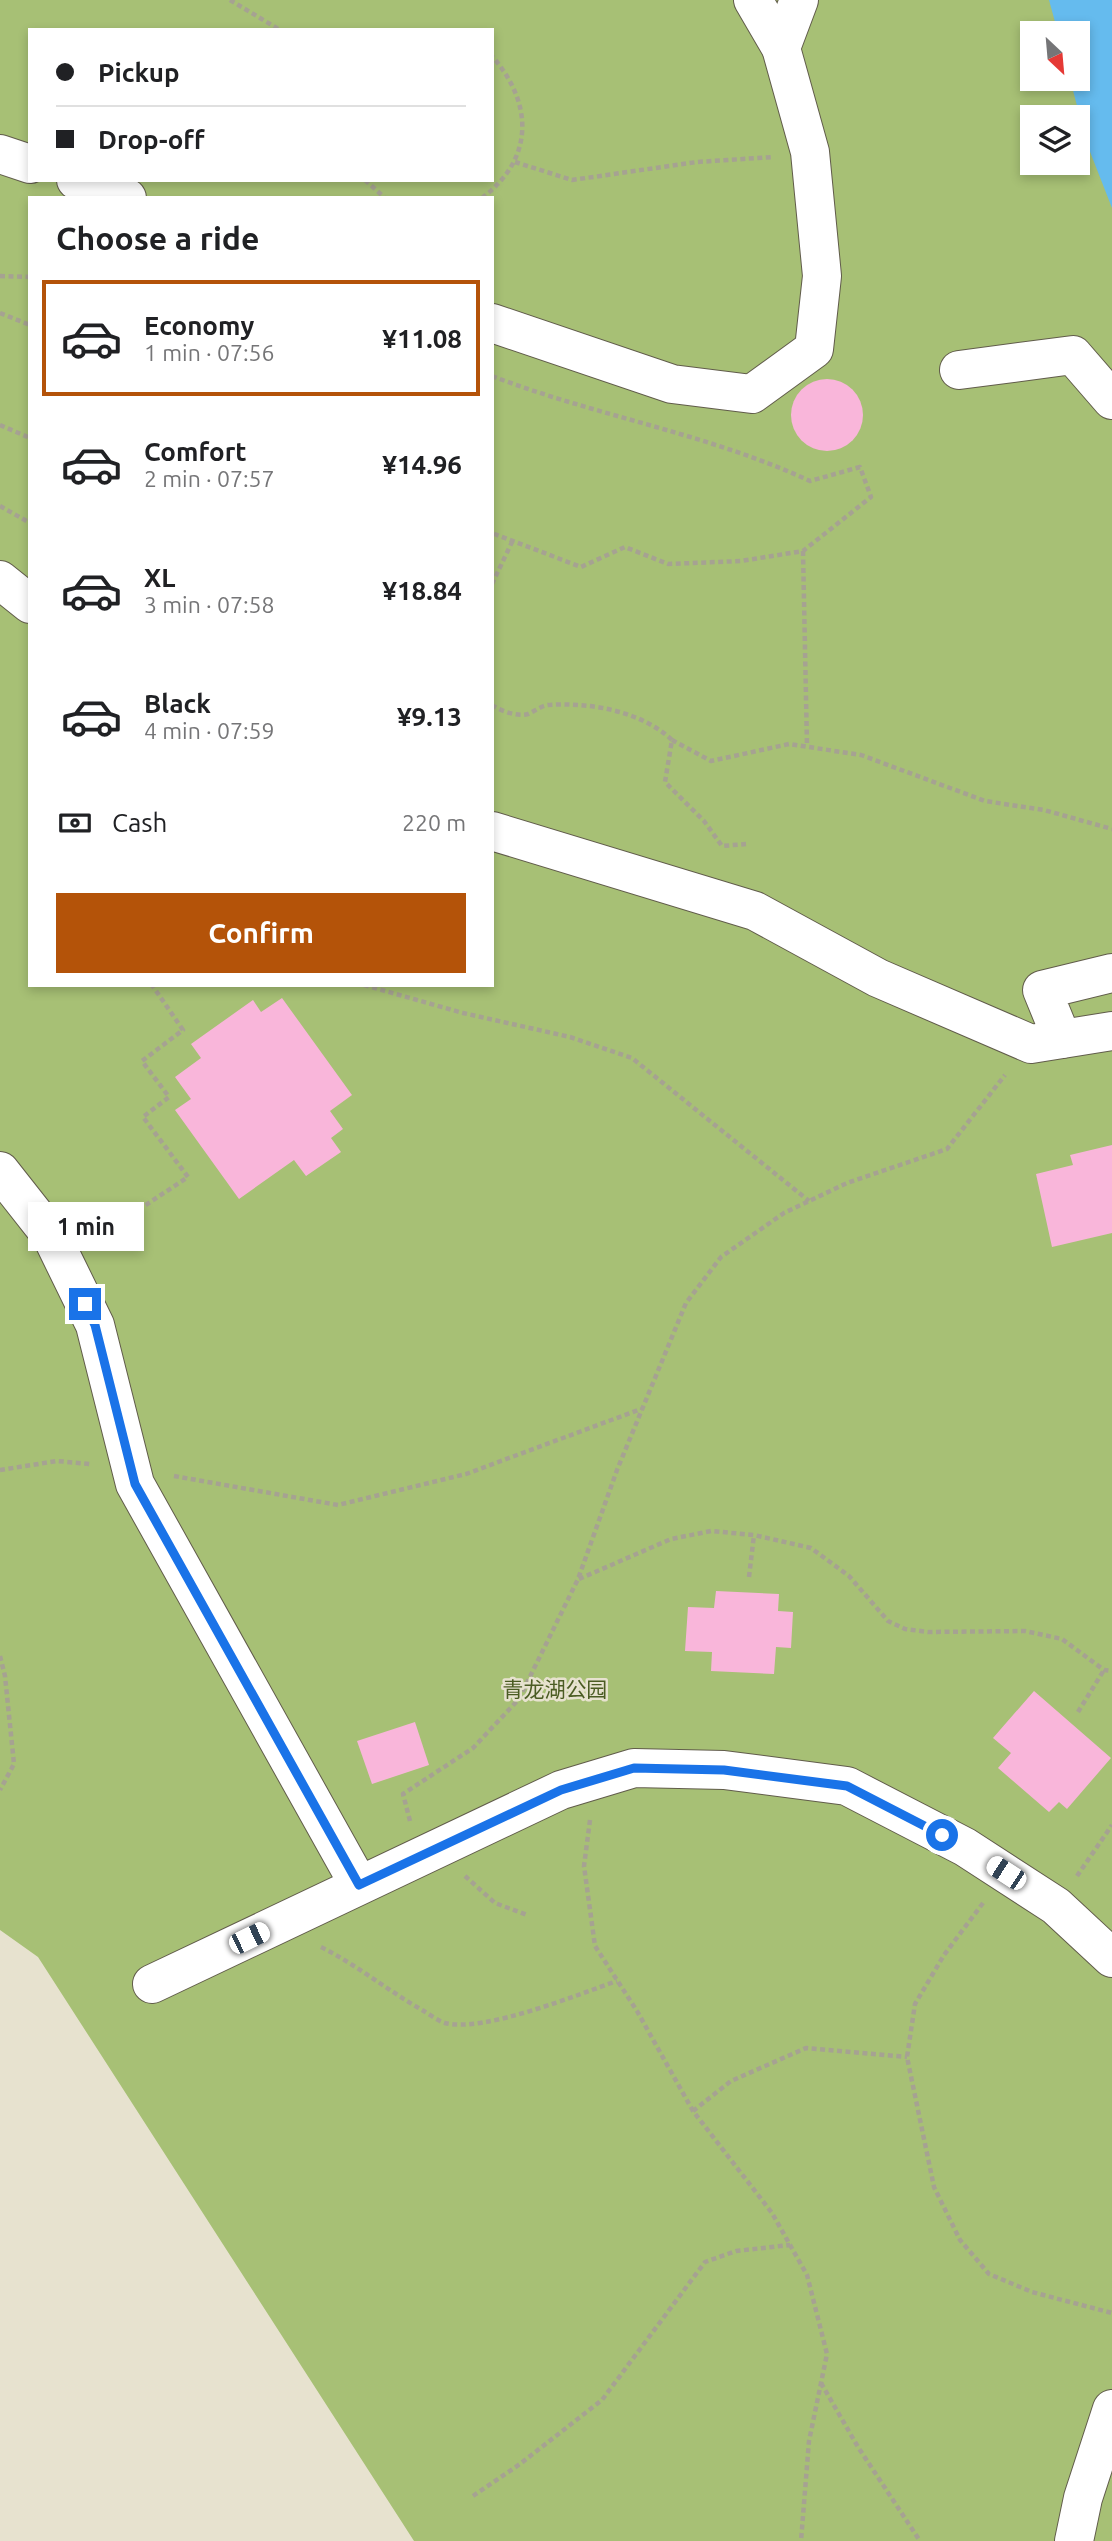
<!DOCTYPE html>
<html lang="en">
<head>
<meta charset="utf-8">
<style>
	:root { --surface:#fff; --page:#f2f2f2; --text:#202124; --muted:#757577; --line:#e0e0e0; --accent:#b45309 }
	body { margin:0; font-family:Ubuntu,"Noto Sans SC",sans-serif; background:var(--page); color:var(--text); height:100vh; display:flex; flex-direction:column; font-size:26px; white-space:nowrap }
	* { box-sizing:border-box; margin:0 }
	p { font-size:23px; color:var(--muted) }
	.icon { flex:none; width:38px; height:38px; fill:none; stroke:currentColor; stroke-width:2; stroke-linecap:round; stroke-linejoin:round }
	.map { position:relative; flex:1; overflow:hidden }
	.panel { position:absolute; left:28px; top:196px; width:466px; height:791px; display:flex; flex-direction:column; background:var(--surface); border-radius:0px; box-shadow:0 4px 10px #0003 }
	.panel>* { flex:none }
	.banner { position:absolute; left:28px; top:28px; width:466px; height:154px; border-radius:0px; box-shadow:0 4px 10px #0003; display:grid; align-content:center; height:154px; padding:0 28px; background:var(--surface) }
	.needle { width:46px; rotate:154deg }
	.buttons { position:absolute; left:1020px; top:21px; display:grid; gap:14px }
	.buttons a { display:grid; place-items:center; width:70px; height:70px; border-radius:0px; background:var(--surface); box-shadow:0 4px 10px #0003; font-size:35px }
	.end { position:absolute; width:32px; height:32px; margin:-16px; border:9px solid #1a73e8; background:#fff; box-shadow:0 0 0 4px #fff }
	.from { border-radius:50% }
	.bubble { position:absolute; height:49px; border-radius:0px; background:var(--surface); box-shadow:0 4px 10px #0003; font-size:23px; font-weight:700; line-height:49px; text-align:center }
	.car { position:absolute; width:21px; height:42px; margin:-21px -10px; border-radius:9px; box-shadow:0 0 5px 2px #0007; background:linear-gradient(#fff 24%,#345 0 40%,#fff 0 76%,#345 0 86%,#fff 0) }
	.banner b { display:flex; align-items:center; gap:24px; height:66px; font-size:26px }
	.banner b+b { border-top:2px solid var(--line) }
	.banner i { width:18px; height:18px; background:var(--text) }
	ul { padding:0; list-style:none }
	li { display:flex; align-items:center; gap:21px; height:116px; margin:0 14px 10px; padding:0 14px; border:4px solid transparent; border-radius:0px }
	li div { flex:1 }
	li b { display:block; font-size:26px }
	li em { font-style:normal; font-weight:700 }
	li.selected { border-color:var(--accent) }
	li>.icon { width:63px; height:63px; stroke-width:1.5 }
	h2 { padding:0 28px; font-size:32px; line-height:84px }
	.pay { display:flex; align-items:center; gap:18px; height:77px; padding:0 28px; font-size:26px }
	.pay p { margin-inline-start:auto }
	.cta { display:flex; gap:14px; margin-top:auto; padding:14px 28px }
	.cta a { flex:1; height:80px; border-radius:0px; background:var(--accent); color:#fff; font-size:28px; font-weight:700; line-height:80px; text-align:center }
	.map>svg:first-child { display:block }
	.green { fill:#a7c075; fill-rule:evenodd }
	.water { fill:#65bbee }
	.building { fill:#f9b6da }
	.lines { fill:none; stroke-linecap:round; stroke-linejoin:round }
	.street-casing { stroke:#615c4b; stroke-width:40 }
	.path { stroke:#a6a292; stroke-width:4.5; stroke-dasharray:5 3.5; stroke-linecap:butt }
	.street { stroke:#fff; stroke-width:38 }
	.route { stroke:#1a73e8; stroke-width:9 }
	.labels { text-anchor:middle; dominant-baseline:central; stroke-width:5; stroke-linejoin:round; paint-order:stroke }
	.park-label { font-size:21px; fill:#4b5c23; stroke:#e7e2cf }
</style>
</head>
<body>
<div class="map">
<svg width="1112" height="2541" viewBox="0 0 1112 2541">
	<rect width="100%" height="100%" fill="#e7e2cf"/>
	<!-- green -->
	<path class="green" d="M0,0H1063L1072,33H1032V79H1078L1112,179V2541H414L38,1957L0,1930ZM30,30H492V180H30ZM1032,117H1078V163H1032ZM30,198H492V985H30Z"/>
	<!-- water -->
	<path class="water" d="M1049,0H1112V208L1087,144L1070,79H1078V33H1058Z"/>
	<!-- building -->
	<g class="building">
		<circle cx="827" cy="415" r="36"/>
		<path d="M282,998L352,1095L330,1111L343,1129L331,1138L341,1152L306,1176L294,1160L239,1199L175,1110L191,1099L175,1077L201,1058L191,1044L253,1000L261,1012Z"/>
		<path d="M1112,1145V1233L1052,1247L1036,1174L1073,1165L1070,1155Z"/>
		<path d="M716,1591L779,1594L778,1611L793,1612L791,1648L776,1647L774,1674L711,1671L712,1652L685,1651L688,1607L714,1608Z"/>
		<path d="M1034,1691L1111,1758L1067,1809L1059,1802L1049,1812L998,1768L1011,1753L993,1738Z"/>
		<path d="M415,1722L429,1765L372,1784L357,1741Z"/>
	</g>
	<g class="lines">
		<defs>
			<g id="street">
				<path d="M781,48L799,0"/>
				<path d="M0,154L30,164"/>
				<path d="M76,180L127,198"/>
				<path d="M492,323L672,384L752,394L814,349L822,276L810,152L781,48L753,0"/>
				<path d="M959,370L1073,355L1112,400"/>
				<path d="M0,580L30,604"/>
				<path d="M492,831L755,911L878,978L1031,1044L1112,1031"/>
				<path d="M1062,1039L1042,990L1112,973"/>
				<path d="M0,1171L52,1237L95,1325L135,1484L359,1885"/>
				<path d="M152,1984L561,1790L634,1768L724,1770L847,1786L965,1847L1056,1906L1112,1958"/>
				<path d="M1074,2541L1083,2498L1112,2409"/>
			</g>
		</defs>
		<!-- street casing -->
		<use href="#street" class="street-casing"/>
		<!-- path -->
		<g class="path">
			<path d="M230,0L280,30"/>
			<path d="M515,162L572,180L697,162L773,157"/>
			<path d="M365,180L385,198"/>
			<path d="M482,198C535,158 533,103 492,56"/>
			<path d="M0,276L30,277"/>
			<path d="M0,313L30,325"/>
			<path d="M492,376C596,416 709,434 810,481L860,467L871,497L803,551L741,561L668,564L625,547L581,567L492,533"/>
			<path d="M0,425L30,438"/>
			<path d="M0,506L30,523"/>
			<path d="M803,551L807,746"/>
			<path d="M492,584L513,540"/>
			<path d="M492,705C501,711 517,717 528,714C535,711 541,706 548,705C590,702 641,711 672,740L665,782L704,821L722,846L746,844"/>
			<path d="M672,740L711,761L789,744L861,755L985,801L1044,810L1112,829"/>
			<path d="M364,985L463,1013L570,1037L632,1058L809,1201"/>
			<path d="M96,1238L188,1177L143,1117L169,1097L142,1061L183,1030L152,985"/>
			<path d="M0,1470L57,1461L90,1464"/>
			<path d="M174,1476L338,1505L466,1474L641,1409"/>
			<path d="M749,1577L754,1535"/>
			<path d="M579,1579L671,1539L711,1531L754,1535L811,1548L849,1576L888,1621L905,1629L928,1632L1025,1631L1062,1639L1104,1670L1112,1671"/>
			<path d="M0,1656L5,1676L14,1764L0,1790"/>
			<path d="M1078,1712L1104,1670"/>
			<path d="M590,1820L584,1866L595,1946L637,2011L693,2111L772,2213L807,2275L827,2354L809,2441L801,2541"/>
			<path d="M410,1821L403,1794L473,1748L519,1699L578,1579L617,1470L686,1303L721,1257L784,1213L847,1183L947,1149L1005,1075"/>
			<path d="M465,1876L495,1903L527,1915"/>
			<path d="M1077,1876L1112,1825"/>
			<path d="M983,1903L944,1955L915,2004L907,2057L934,2187L960,2240L989,2274L1032,2292L1112,2313"/>
			<path d="M321,1947C357,1965 387,1990 422,2010C429,2014 438,2021 445,2023C484,2033 579,1994 617,1981"/>
			<path d="M693,2111L731,2081L806,2048L907,2057"/>
			<path d="M821,2383L858,2447L920,2541"/>
			<path d="M473,2496L520,2464L602,2400L705,2262L736,2251L790,2245"/>
		</g>
		<!-- street -->
		<use href="#street" class="street"/>
	</g>
	<g class="lines">
		<!-- route -->
		<path class="route" d="M85,1304L95,1325L135,1484L359,1885L561,1790L634,1768L724,1770L847,1786L942,1835"/>
	</g>
	<g class="labels">
		<!-- park labels -->
		<g class="park-label">
			<text x="555" y="1689">青龙湖公园</text>
		</g>
	</g>
</svg>
<div class="buttons">
<a><svg class="needle" viewBox="-14 -14 28 28"><path d="M0-13l5 13h-10z" fill="#e53935"/><path d="M0 13l5-13h-10z" fill="#757577"/></svg></a>
<a><svg class="icon" aria-label="layers" viewBox="0 0 24 24"><path d="M12 4l9 5-9 5-9-5zM3 14l9 5 9-5"/></svg></a>
</div>
<i class="end from" style="left:942px;top:1835px"></i>
<i class="end" style="left:85px;top:1304px"></i>
<div class="bubble" style="left:28px;top:1202px;width:116px">1 min</div>
<i class="car" style="left:1006px;top:1873px;rotate:303deg"></i>
<i class="car" style="left:249px;top:1938px;rotate:64deg"></i>
<div class="banner">
<b><i class="from"></i>Pickup</b>
<b><i></i>Drop-off</b>
</div>
<section class="panel">
<h2>Choose a ride</h2>
<ul>
<li class="selected"><svg class="icon" aria-label="car" viewBox="0 0 24 24"><path d="M5 17H2v-5l4-1 3-4h7l3 4 3 1v5h-3M9 17h6M6 11h13"/><circle cx="7" cy="17" r="2"/><circle cx="17" cy="17" r="2"/></svg><div><b>Economy</b><p>1 min · 07:56</p></div><em>¥11.08</em></li>
<li><svg class="icon" aria-label="car" viewBox="0 0 24 24"><path d="M5 17H2v-5l4-1 3-4h7l3 4 3 1v5h-3M9 17h6M6 11h13"/><circle cx="7" cy="17" r="2"/><circle cx="17" cy="17" r="2"/></svg><div><b>Comfort</b><p>2 min · 07:57</p></div><em>¥14.96</em></li>
<li><svg class="icon" aria-label="car" viewBox="0 0 24 24"><path d="M5 17H2v-5l4-1 3-4h7l3 4 3 1v5h-3M9 17h6M6 11h13"/><circle cx="7" cy="17" r="2"/><circle cx="17" cy="17" r="2"/></svg><div><b>XL</b><p>3 min · 07:58</p></div><em>¥18.84</em></li>
<li><svg class="icon" aria-label="car" viewBox="0 0 24 24"><path d="M5 17H2v-5l4-1 3-4h7l3 4 3 1v5h-3M9 17h6M6 11h13"/><circle cx="7" cy="17" r="2"/><circle cx="17" cy="17" r="2"/></svg><div><b>Black</b><p>4 min · 07:59</p></div><em>¥9.13</em></li>
</ul>
<div class="pay"><svg class="icon" aria-label="cash" viewBox="0 0 24 24"><path d="M3 7h18v10H3z"/><circle cx="12" cy="12" r="2"/></svg>Cash<p>220 m</p></div>
<div class="cta"><a>Confirm</a></div>
</section>
</div>
</body>
</html>
